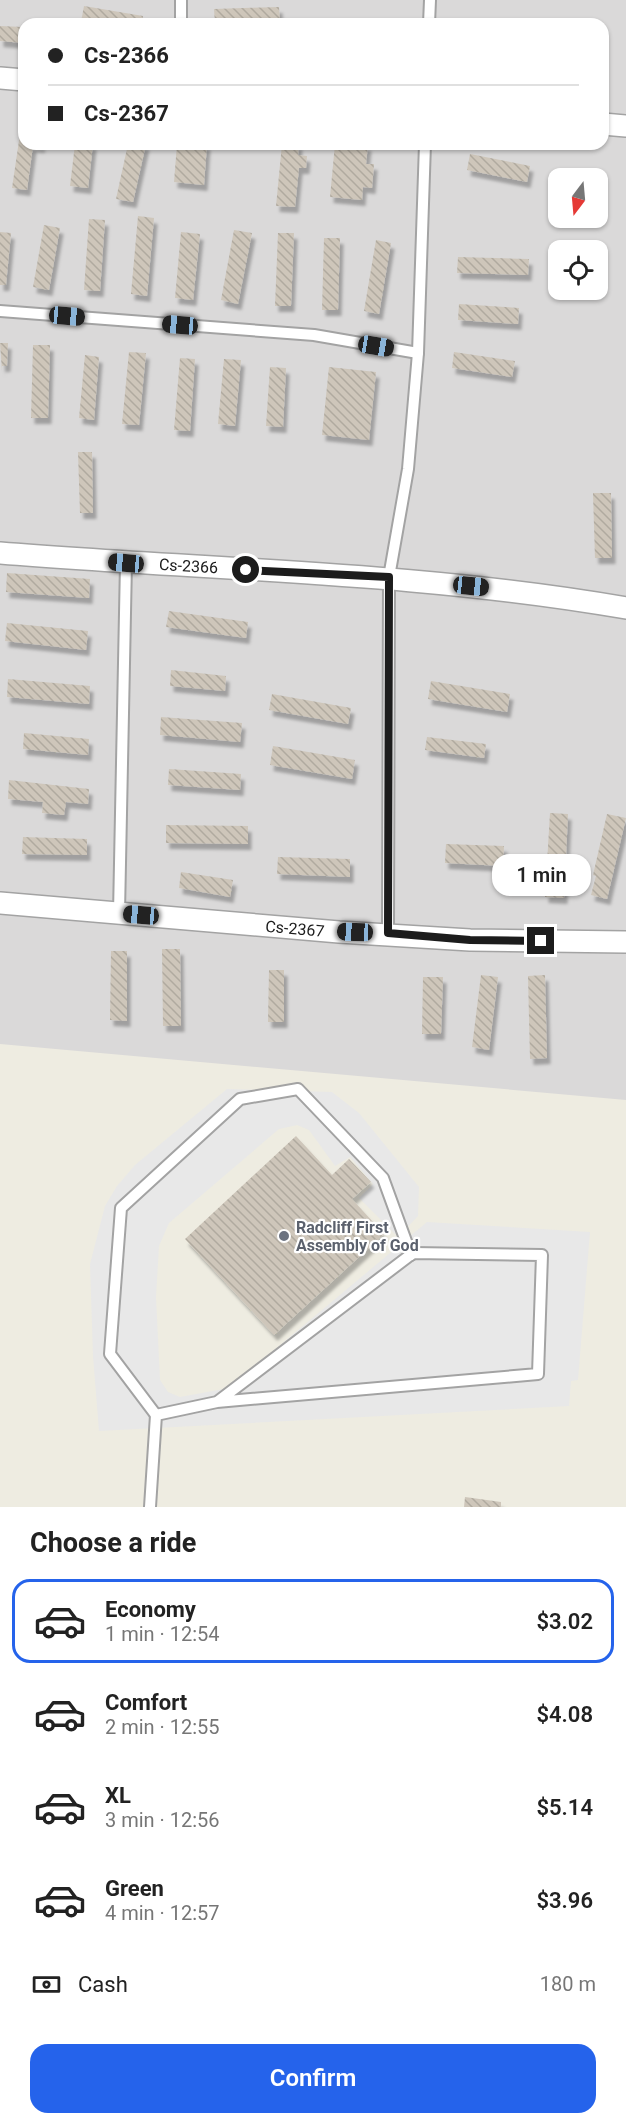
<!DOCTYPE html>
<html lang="en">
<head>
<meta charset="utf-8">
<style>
	:root { --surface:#fff; --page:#f2f2f2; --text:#222; --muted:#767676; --line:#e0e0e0; --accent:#2563eb }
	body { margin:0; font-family:Roboto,sans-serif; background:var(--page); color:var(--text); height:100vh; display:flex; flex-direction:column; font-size:22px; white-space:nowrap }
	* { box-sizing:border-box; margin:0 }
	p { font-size:20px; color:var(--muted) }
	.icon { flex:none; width:33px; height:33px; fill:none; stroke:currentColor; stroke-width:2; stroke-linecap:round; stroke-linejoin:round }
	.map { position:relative; height:1507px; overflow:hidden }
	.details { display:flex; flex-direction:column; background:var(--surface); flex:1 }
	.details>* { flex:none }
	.banner { position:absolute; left:18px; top:18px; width:591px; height:132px; border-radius:18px; box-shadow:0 2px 4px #0004; display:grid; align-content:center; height:132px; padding:0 30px; background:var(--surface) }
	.needle { width:39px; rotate:196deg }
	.fabs { position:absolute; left:548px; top:168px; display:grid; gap:12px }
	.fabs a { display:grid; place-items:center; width:60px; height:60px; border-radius:12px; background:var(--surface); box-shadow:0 2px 4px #0004; font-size:30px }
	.end { position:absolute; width:27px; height:27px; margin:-14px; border:8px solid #1c1c1c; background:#fff; box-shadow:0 0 0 3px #fff }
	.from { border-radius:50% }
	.bubble { position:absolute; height:42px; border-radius:18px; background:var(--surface); box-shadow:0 2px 4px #0004; font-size:20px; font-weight:600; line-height:42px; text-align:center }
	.car { position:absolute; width:18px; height:36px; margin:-18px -9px; border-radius:8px; box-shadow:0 0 4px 2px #0007; background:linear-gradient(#222 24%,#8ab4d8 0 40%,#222 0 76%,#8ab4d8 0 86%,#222 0) }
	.banner b { display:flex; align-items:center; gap:21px; height:57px; font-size:22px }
	.banner b+b { border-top:2px solid var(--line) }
	.banner i { width:15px; height:15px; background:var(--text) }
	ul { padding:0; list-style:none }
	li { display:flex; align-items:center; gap:18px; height:84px; margin:0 12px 9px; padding:0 18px; border:3px solid transparent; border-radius:18px }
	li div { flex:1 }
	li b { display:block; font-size:22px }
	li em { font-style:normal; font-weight:600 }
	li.active { border-color:var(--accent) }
	li>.icon { width:54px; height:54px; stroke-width:1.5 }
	h2 { padding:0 30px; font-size:27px; line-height:72px }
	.pay { display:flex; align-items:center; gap:15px; height:66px; padding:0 30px; font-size:22px }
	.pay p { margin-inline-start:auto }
	.button { display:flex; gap:12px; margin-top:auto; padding:12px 30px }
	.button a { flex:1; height:69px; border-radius:18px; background:var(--accent); color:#fff; font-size:24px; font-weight:600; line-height:69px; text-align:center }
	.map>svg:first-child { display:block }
	.residential { fill:#dad9d9; fill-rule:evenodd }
	.parking { fill:#e8e8e8 }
	.building { fill:url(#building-back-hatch); filter:url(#shadow) }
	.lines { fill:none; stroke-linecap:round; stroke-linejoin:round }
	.lane-casing { stroke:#a3a3a3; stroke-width:14 }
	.street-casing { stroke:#a3a3a3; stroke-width:24 }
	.lane { stroke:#fff; stroke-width:10 }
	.street { stroke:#fff; stroke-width:21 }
	.route { stroke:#1c1c1c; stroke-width:8 }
	.worship-dot { fill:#6b7280; stroke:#fff; stroke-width:2 }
	.labels { text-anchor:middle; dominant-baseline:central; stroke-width:4.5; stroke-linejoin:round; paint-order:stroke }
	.street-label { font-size:16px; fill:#1c1c1c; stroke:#fff }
	.worship-label { font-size:16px; font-weight:bold; fill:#5b616d; stroke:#fff; text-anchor:start }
</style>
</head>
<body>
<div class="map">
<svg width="626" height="1507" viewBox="0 0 626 1507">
	<defs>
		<pattern id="building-back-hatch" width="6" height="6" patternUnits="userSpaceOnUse" patternTransform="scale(1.5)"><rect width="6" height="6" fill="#cec6ba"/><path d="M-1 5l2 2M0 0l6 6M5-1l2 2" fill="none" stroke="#b0aa9f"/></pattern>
		<filter id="shadow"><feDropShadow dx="3.5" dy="6" stdDeviation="1.5" flood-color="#0004"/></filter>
	</defs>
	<rect width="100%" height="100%" fill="#eeece1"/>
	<!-- residential -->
	<path class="residential" d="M0,0H626V1100L0,1044ZM24,24H603V144H24ZM558,178H597V218H558ZM558,250H597V290H558Z"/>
	<!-- parking -->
	<path class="parking" d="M227,1089L332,1092L359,1113L419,1187L418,1216L398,1237L359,1198L373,1184L350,1157L335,1166L309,1130L297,1125L279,1129L169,1223L159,1246L156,1297L160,1380L168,1392L180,1397L229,1388L427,1222L590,1232L578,1380L571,1381L569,1406L99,1431L93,1356L90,1264L105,1206L117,1186L135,1165Z"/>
	<!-- building -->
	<g class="building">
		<path d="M84,6L143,16L142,24L81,22Z"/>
		<path d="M279,7L280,22L215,24L214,9Z"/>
		<path d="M0,26L24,27V43L0,41Z"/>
		<path d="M21,127H24V144H42L41,147L33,146L27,190L12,188Z"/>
		<path d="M75,144H93L88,188L70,186Z"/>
		<path d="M128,144H146L133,202L116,199Z"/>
		<path d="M177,144H207L204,185L174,182Z"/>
		<path d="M282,144H299L298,155L307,156L306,168H299L295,207L276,206Z"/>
		<path d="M335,144L368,145L366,164H374L372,188L363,187L362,200L330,197Z"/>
		<path d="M470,154L530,166L527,182L467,170Z"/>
		<path d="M138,216L154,218L147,296L131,294Z"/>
		<path d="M89,219L105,220L100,291L84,290Z"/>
		<path d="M44,225L60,228L49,290L33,287Z"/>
		<path d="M234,230L252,233L238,304L221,300Z"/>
		<path d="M0,232L11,233L6,285H0Z"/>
		<path d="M181,232L200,234L193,300L175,298Z"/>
		<path d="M278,233H294L291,306H275Z"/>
		<path d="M324,238H340L338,310H322Z"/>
		<path d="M376,240L391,243L379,314L364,311Z"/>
		<path d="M458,257L529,259L528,275L457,273Z"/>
		<path d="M459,304L519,308L518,324L458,320Z"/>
		<path d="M0,343H8L7,366H2V371Z"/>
		<path d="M33,345H50L48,418H31Z"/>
		<path d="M129,352L146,353L139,425L122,424Z"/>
		<path d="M454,352L515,361L512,377L452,368Z"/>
		<path d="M85,355L99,357L94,420L79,418Z"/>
		<path d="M180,358L195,359L190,431L174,430Z"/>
		<path d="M224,359L241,360L235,426L218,424Z"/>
		<path d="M270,367L286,368L283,427L266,426Z"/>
		<path d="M329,367L376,372L369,440L322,435Z"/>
		<path d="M78,452H92L93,513H80Z"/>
		<path d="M593,493H611L612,558H595Z"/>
		<path d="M7,573L90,579L89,598L6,592Z"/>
		<path d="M169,611L248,622L246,638L166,627Z"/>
		<path d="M7,623L88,631L86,650L5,641Z"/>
		<path d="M171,670L226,676L225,691L170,686Z"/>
		<path d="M8,679L90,686L89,704L7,697Z"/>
		<path d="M431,681L510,694L507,712L428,699Z"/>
		<path d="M272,694L351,708L348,724L269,710Z"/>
		<path d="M161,717L242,723L240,742L160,735Z"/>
		<path d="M24,733L89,739L88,755L23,749Z"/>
		<path d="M427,737L486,744L484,758L425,750Z"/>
		<path d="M273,746L355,760L352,779L270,765Z"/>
		<path d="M169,769L241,774L240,790L168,785Z"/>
		<path d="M9,780L89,789L88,804L66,802L64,815L42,813L43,802L8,799Z"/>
		<path d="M550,813L568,814L564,898L545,897Z"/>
		<path d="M607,814L626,818L607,899L591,895L596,876L593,875Z"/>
		<path d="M166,825L248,826V844L166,843Z"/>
		<path d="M23,837L87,839V855L22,854Z"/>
		<path d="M446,844L504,846L503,866L445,863Z"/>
		<path d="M278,857L350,859V877L277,874Z"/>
		<path d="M181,872L233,880L230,897L179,888Z"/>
		<path d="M162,949H180L181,1026H163Z"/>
		<path d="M111,951H127V1021L110,1020Z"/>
		<path d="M269,970H284V1022H268Z"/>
		<path d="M481,975L498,977L489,1050L472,1047Z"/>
		<path d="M545,975L547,1058L530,1059L528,976Z"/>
		<path d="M423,977H443L441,1034H422Z"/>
		<path d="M296,1136L332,1175L349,1159L371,1182L352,1199L384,1234L274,1335L185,1239Z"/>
		<path d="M465,1497L501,1502V1507H464Z"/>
	</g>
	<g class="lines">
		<defs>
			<g id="lane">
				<path d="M181,24V0"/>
				<path d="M429,24L430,0"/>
				<path d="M0,311L314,335L418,353"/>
				<path d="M119,913L126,563"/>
				<path d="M388,933L389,577L408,469L418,353L425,144"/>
				<path d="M156,1415L110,1354L121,1208L240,1099L298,1089L383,1178L411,1255"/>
				<path d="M150,1507L156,1415L217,1402L538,1374L542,1255L413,1253L217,1402"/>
			</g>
			<g id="street">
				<path d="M0,78L24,80"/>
				<path d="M603,124L626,126"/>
				<path id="s1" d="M0,553C209,570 419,572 626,608"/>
				<path id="s2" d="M0,903L339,932L470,940L626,942"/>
			</g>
		</defs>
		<!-- lane casing -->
		<use href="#lane" class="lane-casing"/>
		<!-- street casing -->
		<use href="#street" class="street-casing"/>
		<!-- lane -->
		<use href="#lane" class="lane"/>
		<!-- street -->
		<use href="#street" class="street"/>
	</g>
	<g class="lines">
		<!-- route -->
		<path class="route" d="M246,570L389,577L388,933L470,940L541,941"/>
	</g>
	<!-- markers -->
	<circle class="worship-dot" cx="284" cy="1236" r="6"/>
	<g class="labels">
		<!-- street labels -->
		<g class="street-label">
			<text stroke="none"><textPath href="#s1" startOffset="189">Cs-2366</textPath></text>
			<text stroke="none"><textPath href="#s2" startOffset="296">Cs-2367</textPath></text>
		</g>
		<!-- worship labels -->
		<g class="worship-label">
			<text x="296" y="1227">Radcliff First<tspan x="296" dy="18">Assembly of God</tspan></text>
		</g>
	</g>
</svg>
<div class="fabs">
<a><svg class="needle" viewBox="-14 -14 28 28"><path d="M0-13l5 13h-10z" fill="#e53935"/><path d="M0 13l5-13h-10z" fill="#767676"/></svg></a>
<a><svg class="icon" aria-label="locate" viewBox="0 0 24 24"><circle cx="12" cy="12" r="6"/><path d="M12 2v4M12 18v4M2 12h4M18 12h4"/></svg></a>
</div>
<i class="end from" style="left:246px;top:570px"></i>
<i class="end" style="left:541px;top:941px"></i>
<div class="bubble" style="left:492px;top:854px;width:99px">1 min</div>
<i class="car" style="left:67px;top:316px;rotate:95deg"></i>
<i class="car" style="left:180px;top:325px;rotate:275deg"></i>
<i class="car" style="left:376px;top:346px;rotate:99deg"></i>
<i class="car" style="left:126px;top:563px;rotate:275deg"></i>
<i class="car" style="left:471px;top:586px;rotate:96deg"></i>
<i class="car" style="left:141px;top:915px;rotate:275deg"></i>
<i class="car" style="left:355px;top:932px;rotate:272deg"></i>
<div class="banner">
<b><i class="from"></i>Cs-2366</b>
<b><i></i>Cs-2367</b>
</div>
</div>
<section class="details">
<h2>Choose a ride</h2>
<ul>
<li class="active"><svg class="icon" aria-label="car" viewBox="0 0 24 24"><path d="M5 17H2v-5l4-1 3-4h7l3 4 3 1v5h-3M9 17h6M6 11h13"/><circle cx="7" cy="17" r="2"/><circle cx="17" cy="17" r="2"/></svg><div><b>Economy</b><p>1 min · 12:54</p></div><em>$3.02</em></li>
<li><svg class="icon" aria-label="car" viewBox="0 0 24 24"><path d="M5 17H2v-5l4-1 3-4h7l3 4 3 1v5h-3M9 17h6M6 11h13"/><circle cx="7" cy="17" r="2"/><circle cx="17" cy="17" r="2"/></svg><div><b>Comfort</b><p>2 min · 12:55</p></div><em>$4.08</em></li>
<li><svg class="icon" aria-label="car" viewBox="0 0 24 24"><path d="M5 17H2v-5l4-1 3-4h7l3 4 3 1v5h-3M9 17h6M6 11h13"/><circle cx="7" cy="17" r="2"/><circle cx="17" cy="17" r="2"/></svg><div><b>XL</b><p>3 min · 12:56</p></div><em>$5.14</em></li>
<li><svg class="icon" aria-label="car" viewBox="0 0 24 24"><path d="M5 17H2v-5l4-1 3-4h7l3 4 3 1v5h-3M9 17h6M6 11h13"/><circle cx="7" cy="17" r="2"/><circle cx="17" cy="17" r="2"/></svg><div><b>Green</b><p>4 min · 12:57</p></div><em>$3.96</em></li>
</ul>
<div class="pay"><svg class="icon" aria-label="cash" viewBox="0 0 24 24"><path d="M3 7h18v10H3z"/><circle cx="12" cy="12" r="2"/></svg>Cash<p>180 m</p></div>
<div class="button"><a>Confirm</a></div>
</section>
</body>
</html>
